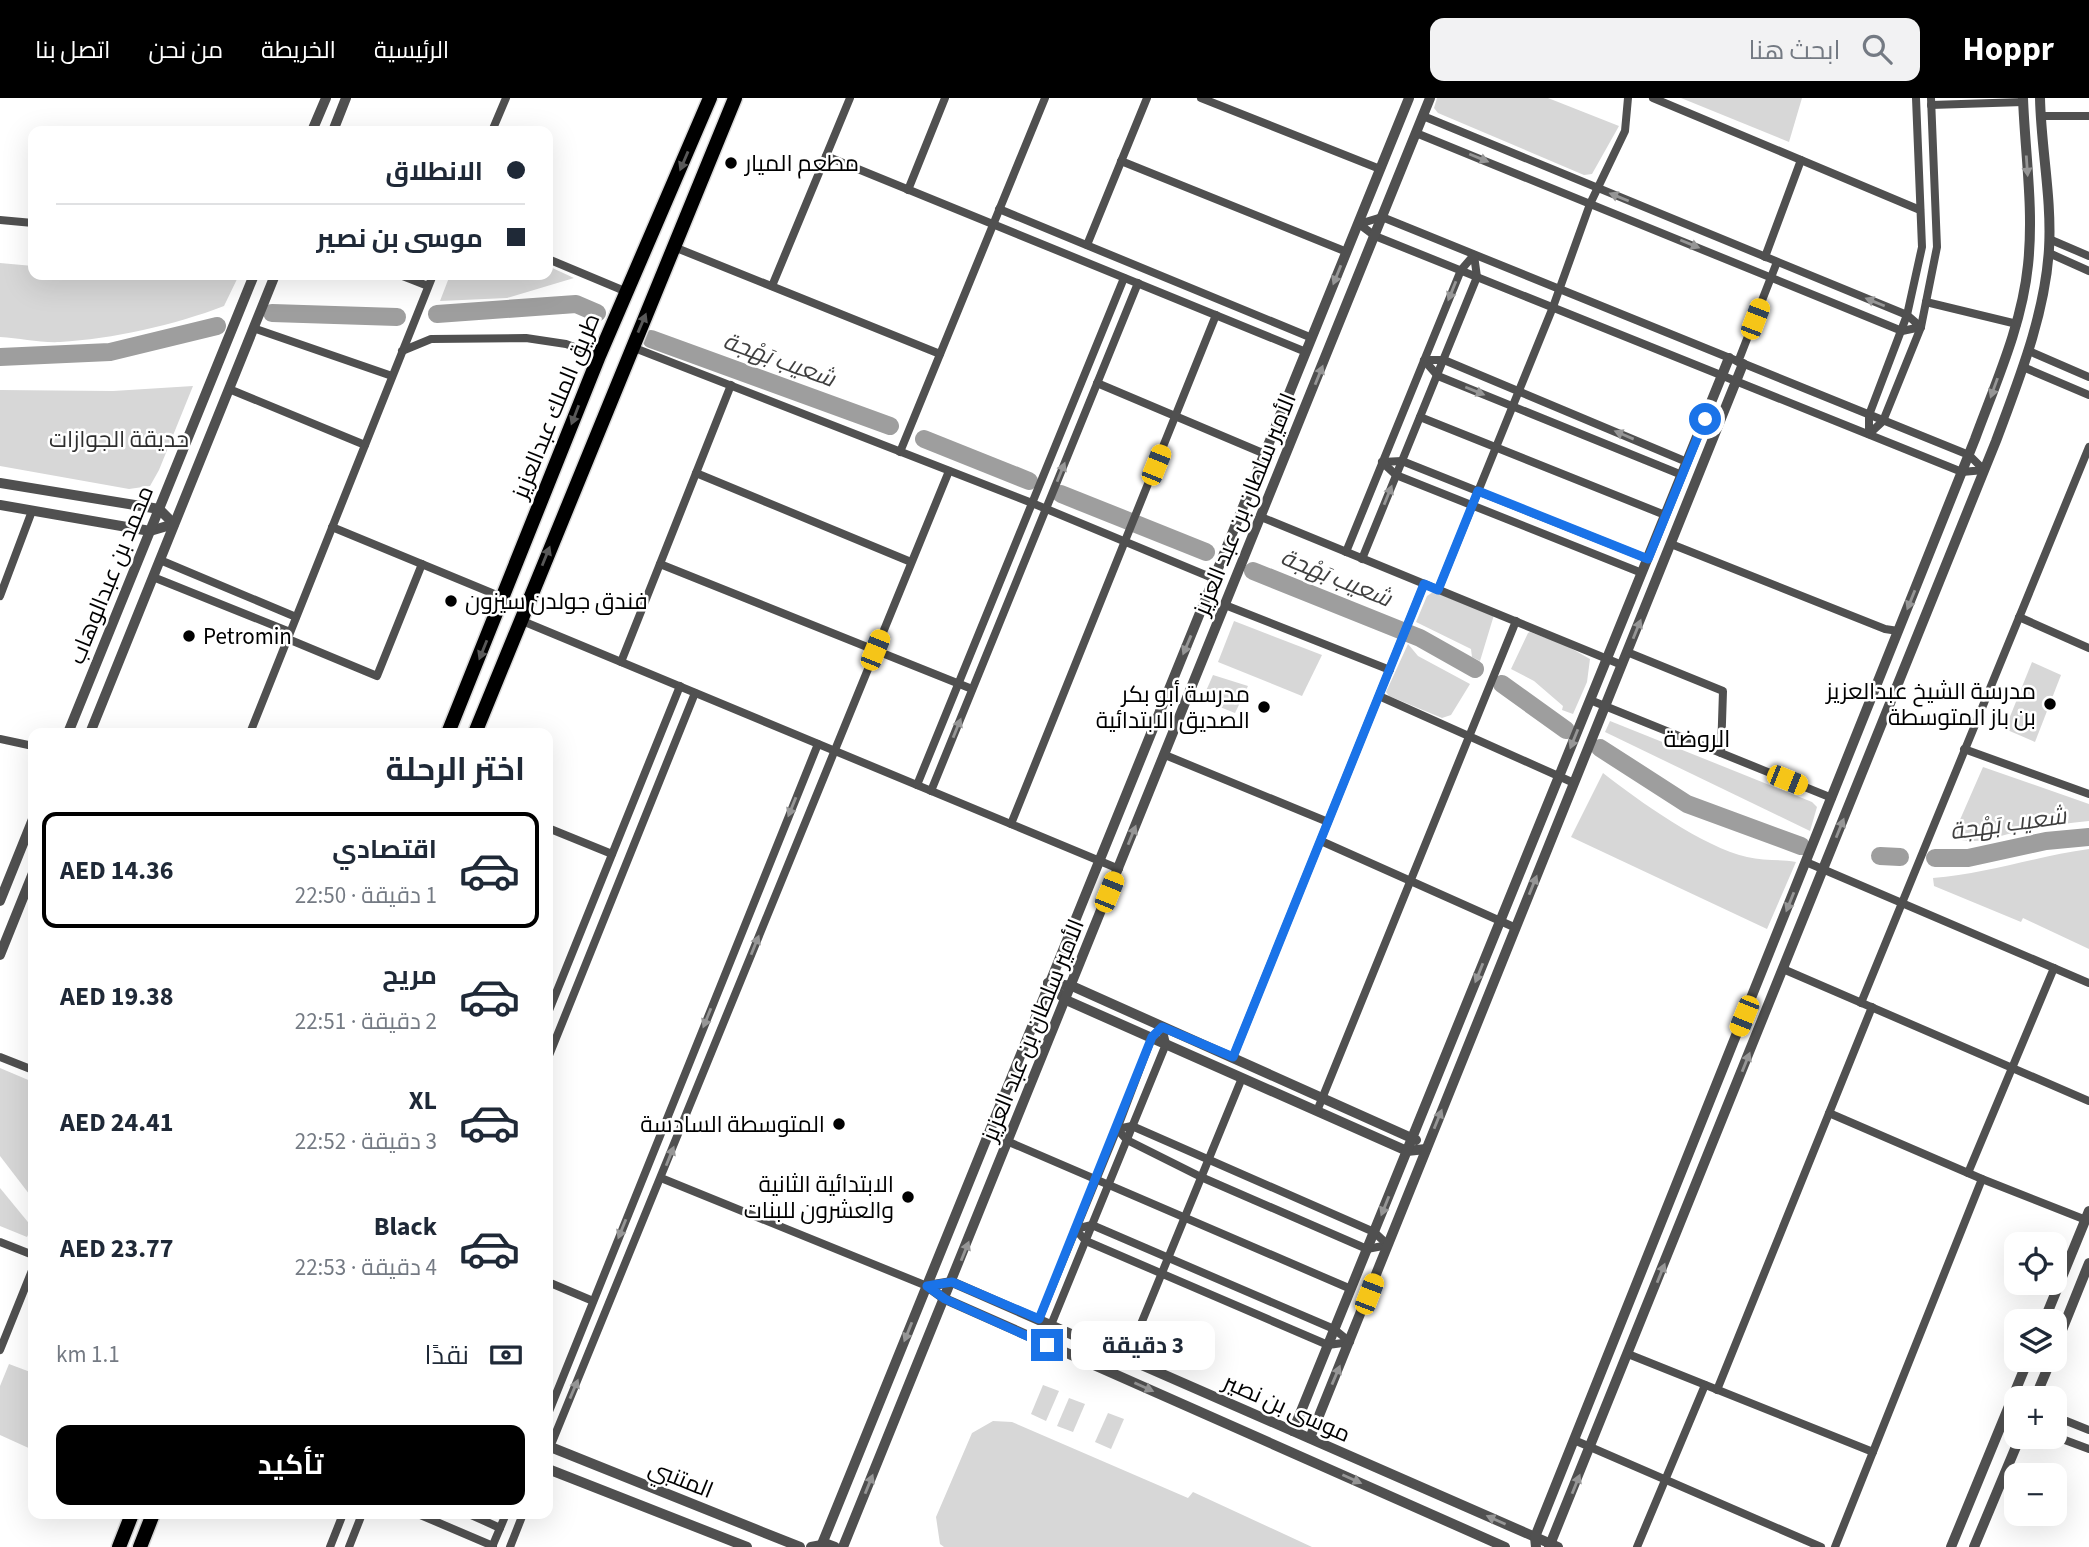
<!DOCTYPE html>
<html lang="ar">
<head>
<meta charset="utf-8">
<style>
	:root { --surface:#fff; --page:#f2f2f3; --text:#1f2937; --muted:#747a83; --line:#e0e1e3; --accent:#000 }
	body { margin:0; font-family:"Source Sans 3",Cairo,sans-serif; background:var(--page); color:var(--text); direction:rtl; height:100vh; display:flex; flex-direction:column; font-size:26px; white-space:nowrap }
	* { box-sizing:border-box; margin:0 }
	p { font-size:23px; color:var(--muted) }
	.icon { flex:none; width:38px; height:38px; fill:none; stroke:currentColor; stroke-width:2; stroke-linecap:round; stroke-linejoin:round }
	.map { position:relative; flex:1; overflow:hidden; direction:ltr }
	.sheet { position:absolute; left:28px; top:630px; width:525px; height:791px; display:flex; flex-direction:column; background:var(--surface); border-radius:14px; box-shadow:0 7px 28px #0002; direction:rtl }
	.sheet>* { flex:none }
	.top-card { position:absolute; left:28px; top:28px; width:525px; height:154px; border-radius:14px; box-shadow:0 7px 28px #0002; direction:rtl; display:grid; align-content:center; height:154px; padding:0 28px; background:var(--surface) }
	.controls { position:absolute; left:2004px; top:1134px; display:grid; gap:14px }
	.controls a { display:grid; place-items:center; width:63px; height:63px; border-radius:14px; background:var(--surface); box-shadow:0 7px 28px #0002; font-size:35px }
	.end { position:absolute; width:32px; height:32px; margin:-16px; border:9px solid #1a73e8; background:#fff; box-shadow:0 0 0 4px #fff }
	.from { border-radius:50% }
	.bubble { position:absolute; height:49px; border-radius:14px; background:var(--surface); box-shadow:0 7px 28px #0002; font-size:23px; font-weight:700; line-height:49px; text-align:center; direction:rtl }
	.car { position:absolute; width:21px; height:42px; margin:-21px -10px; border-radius:9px; box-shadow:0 0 5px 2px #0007; background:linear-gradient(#f5c518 24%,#345 0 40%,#f5c518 0 76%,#345 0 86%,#f5c518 0) }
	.top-card b { display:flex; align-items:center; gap:24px; height:66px; font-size:26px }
	.top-card b+b { border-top:2px solid var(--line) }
	.top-card i { width:18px; height:18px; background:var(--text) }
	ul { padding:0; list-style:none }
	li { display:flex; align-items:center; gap:21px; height:116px; margin:0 14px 10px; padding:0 14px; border:4px solid transparent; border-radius:14px }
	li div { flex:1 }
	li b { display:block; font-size:26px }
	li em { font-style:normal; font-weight:700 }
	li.active { border-color:var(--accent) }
	li>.icon { width:63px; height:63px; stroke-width:1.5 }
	h2 { padding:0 28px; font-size:32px; line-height:84px }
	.pay { display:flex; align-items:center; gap:18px; height:77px; padding:0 28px; font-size:26px }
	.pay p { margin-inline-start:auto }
	.action { display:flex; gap:14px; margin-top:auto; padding:14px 28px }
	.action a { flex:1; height:80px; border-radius:14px; background:var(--accent); color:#fff; font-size:28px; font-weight:700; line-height:80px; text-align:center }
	header { display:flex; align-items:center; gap:42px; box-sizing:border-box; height:98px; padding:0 35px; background:var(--accent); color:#fff }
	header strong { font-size:33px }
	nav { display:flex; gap:38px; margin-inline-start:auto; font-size:24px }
	.search { width:490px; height:63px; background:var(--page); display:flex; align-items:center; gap:18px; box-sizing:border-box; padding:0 24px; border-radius:14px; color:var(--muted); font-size:26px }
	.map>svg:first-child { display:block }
	.green { fill:#d7d7d7 }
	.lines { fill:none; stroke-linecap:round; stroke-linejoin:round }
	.river { stroke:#9e9e9e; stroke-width:18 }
	.trunk-casing { stroke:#dbdbdb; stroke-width:17 }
	.minor { stroke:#505050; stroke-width:8 }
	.tertiary { stroke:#505050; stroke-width:10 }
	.trunk { stroke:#000; stroke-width:14 }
	.oneway { fill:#969696 }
	.oneway2 { fill:#595959 }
	.route { stroke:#1a73e8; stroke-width:9 }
	.poi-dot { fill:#000; stroke:#fff; stroke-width:2.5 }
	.labels { text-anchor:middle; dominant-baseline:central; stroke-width:5; stroke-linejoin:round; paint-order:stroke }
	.poi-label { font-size:23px; fill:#000; stroke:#fff; text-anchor:end }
	.street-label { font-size:23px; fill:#000; stroke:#fff }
	.park-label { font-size:23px; fill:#2e2e2e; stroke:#fff }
	.water-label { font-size:24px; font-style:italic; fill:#3f3f3f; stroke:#fff }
	.neighbourhood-label { font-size:24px; fill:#000; stroke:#fff }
</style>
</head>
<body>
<header>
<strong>Hoppr</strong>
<div class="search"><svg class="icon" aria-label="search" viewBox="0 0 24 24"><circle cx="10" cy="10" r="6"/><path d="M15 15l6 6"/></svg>ابحث هنا</div>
<nav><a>الرئيسية</a><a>الخريطة</a><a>من نحن</a><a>اتصل بنا</a></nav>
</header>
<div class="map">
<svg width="2089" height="1449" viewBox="0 0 2089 1449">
	<rect width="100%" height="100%" fill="#fff"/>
	<!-- green -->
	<g class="green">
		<path d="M1437,0H1548L1619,28L1592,76L1584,77L1438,15L1434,10Z"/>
		<path d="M1681,0H1802L1789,44Z"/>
		<path d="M0,165L33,168V177H154L167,180L174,177H239L224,208C175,227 112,241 60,244C40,245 20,240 0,239Z"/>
		<path d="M548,168L574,180L507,200L440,203L450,177H548Z"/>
		<path d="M193,288L159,372L150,388L129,391L0,368V292L113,293Z"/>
		<path d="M1433,494L1494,517L1480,563L1472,559L1471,551L1416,524L1427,498Z"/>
		<path d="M1234,523L1322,557L1302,598L1218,564Z"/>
		<path d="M1530,534L1546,540L1549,538L1590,561L1587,584L1573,616L1562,612L1563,608L1534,583L1511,571L1528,535Z"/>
		<path d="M1408,546L1418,558L1470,586L1451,617L1442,620L1389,598L1386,594Z"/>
		<path d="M2032,564L2061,577L2035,644L2005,631Z"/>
		<path d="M1213,577L1248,588L1235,615L1202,602Z"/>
		<path d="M1610,623L1812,704L1817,709L1810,733L1605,634Z"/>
		<path d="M1983,669L2089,706V723C2067,725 2045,728 2022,733C1995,738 1980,748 1952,740Z"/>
		<path d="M1603,675C1639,703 1703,749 1747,759C1763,763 1780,761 1796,764L1767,831L1571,739Z"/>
		<path d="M2089,751V851L2023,820L2021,824L1934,788L1933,780C1986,776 2037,758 2089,751Z"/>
		<path d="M0,970L33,984V1101L0,1058Z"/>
		<path d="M0,1090L32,1129L27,1139L0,1128Z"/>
		<path d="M9,1266L33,1275V1352L0,1337V1288Z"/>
		<path d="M1043,1287L1059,1293L1046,1323L1031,1316Z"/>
		<path d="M1069,1300L1085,1306L1073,1334L1057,1328Z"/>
		<path d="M1108,1315L1124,1321L1111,1351L1095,1344Z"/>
		<path d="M993,1323L1012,1324L1188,1400L1193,1394L1312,1449H944L940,1446L936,1419L972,1335Z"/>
	</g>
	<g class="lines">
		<!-- river -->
		<g class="river">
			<path d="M272,215L397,219"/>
			<path d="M437,216L576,206L597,215"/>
			<path d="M651,241L890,328"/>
			<path d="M0,259L110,254L217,228"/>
			<path d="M924,341L1029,383"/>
			<path d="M1061,396L1206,454"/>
			<path d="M1253,473L1420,540L1475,571"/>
			<path d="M1502,586L1566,632"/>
			<path d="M1600,650L1687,706L1801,748"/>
			<path d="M1880,758L1900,759"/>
			<path d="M1935,760H1968L2046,743L2089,739"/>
		</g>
		<defs>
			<g id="trunk">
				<path d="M448,635L599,258L710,0"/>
				<path d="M475,635L735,0"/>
				<path d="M119,1449L132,1416"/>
				<path d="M140,1449L153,1416"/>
			</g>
		</defs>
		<!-- trunk casing -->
		<use href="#trunk" class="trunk-casing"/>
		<!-- minor -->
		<g class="minor">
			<path d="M850,0L826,58L1306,254"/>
			<path d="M1201,0L1380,71"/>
			<path d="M1653,0L1920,112"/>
			<path d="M1931,7L2023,4"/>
			<path d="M2040,18H2089"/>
			<path d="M492,33L506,0"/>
			<path d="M1416,35L1902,233L1921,229L1907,217L1423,18"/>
			<path d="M1121,63L1347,154"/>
			<path d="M908,92L945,0"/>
			<path d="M999,111L1312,240"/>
			<path d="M1382,119L1969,357L1984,372L1962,374L1375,138L1359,126Z"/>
			<path d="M0,122L33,125"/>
			<path d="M2049,141L2089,158"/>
			<path d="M1087,147L1147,0"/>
			<path d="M674,149L940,256"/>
			<path d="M2049,155L2089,173"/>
			<path d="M1765,159L1801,62"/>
			<path d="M548,161L627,194"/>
			<path d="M400,177L428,188"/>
			<path d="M772,188L826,58"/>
			<path d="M1926,204L2017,226"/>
			<path d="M253,230L392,278"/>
			<path d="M632,249L1032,405L1215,481"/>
			<path d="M402,253L431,241L526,240L566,246L599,258"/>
			<path d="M2029,253L2089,279"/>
			<path d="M1738,264L1777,164"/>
			<path d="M2023,269L2089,297"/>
			<path d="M1097,285L1265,356"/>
			<path d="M229,291L365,347"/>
			<path d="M1420,319L1665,417"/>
			<path d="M1869,336L1883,323L1921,229L1937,149L1931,0"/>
			<path d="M1869,336V317L1907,217L1922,149L1916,0"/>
			<path d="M900,354L1045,0"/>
			<path d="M1382,364L1402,363L1648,461"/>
			<path d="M1382,364L1396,377L1642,475"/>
			<path d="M696,375L911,464"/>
			<path d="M1682,377L1438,278L1424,262H1444L1687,364"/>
			<path d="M1261,419L1622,567"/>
			<path d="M332,429L504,500"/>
			<path d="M1671,446L1885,531L1898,533"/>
			<path d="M1346,454L1461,172L1474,157L1477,179L1362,461"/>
			<path d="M160,462L296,519"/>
			<path d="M660,466L972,591"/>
			<path d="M153,479L290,534"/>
			<path d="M1438,492L1553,209L1590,106L1625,33L1628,0"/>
			<path d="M0,498L32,413"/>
			<path d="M1225,507L1390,572"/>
			<path d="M2019,519L2089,550"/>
			<path d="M520,522L1119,771"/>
			<path d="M288,541L377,578L422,466"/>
			<path d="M1627,554L1723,593L1721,655"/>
			<path d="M621,564L731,287"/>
			<path d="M1379,598L1574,685"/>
			<path d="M1590,602L1832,700"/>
			<path d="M250,635L433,177"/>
			<path d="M0,641L33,648"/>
			<path d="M1964,651L2089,696"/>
			<path d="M1165,657L1328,724"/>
			<path d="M917,687L1124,180"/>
			<path d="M931,693L1138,185"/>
			<path d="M1011,726L1216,217"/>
			<path d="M548,730L612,756"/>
			<path d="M1321,743L1516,830"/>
			<path d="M1806,764L2089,885"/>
			<path d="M1783,871L2089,1003"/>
			<path d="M1861,905L2089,349"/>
			<path d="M548,915L680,588"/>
			<path d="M0,959L33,972"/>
			<path d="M1233,959L1424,486"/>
			<path d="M548,960L695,595"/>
			<path d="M1317,1013L1516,523"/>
			<path d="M1829,1015L1982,1081L2086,1122"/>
			<path d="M1117,1031L1127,1042L1201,1079L1367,1151L1388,1147"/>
			<path d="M1117,1031L1132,1028L1374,1134L1388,1147"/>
			<path d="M1009,1044L1351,1191"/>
			<path d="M1968,1075L2054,870"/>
			<path d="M661,1080L927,1188"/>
			<path d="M1092,1127L1334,1231L1350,1244L1328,1247L1086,1143L1075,1131Z"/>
			<path d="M0,1144L33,1157"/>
			<path d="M548,1184L593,1203"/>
			<path d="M1039,1221L1117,1031L1152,939L1162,929"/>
			<path d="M1051,1227L1166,946L1162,929"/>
			<path d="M0,1252L33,1170"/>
			<path d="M1628,1256L1873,1354"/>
			<path d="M1127,1260L1242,980"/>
			<path d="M1717,1292L1872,909"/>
			<path d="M548,1316L818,646"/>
			<path d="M2054,1318L2089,1332"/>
			<path d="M2054,1338L2089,1351"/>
			<path d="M1574,1342L1821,1449"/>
			<path d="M548,1354L949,373"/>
			<path d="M418,1416L493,1448"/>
			<path d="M469,1416L500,1430"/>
			<path d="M330,1449L343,1416"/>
			<path d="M349,1449L362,1416"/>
			<path d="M492,1449L506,1416"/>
			<path d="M510,1449L523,1416"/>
			<path d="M1637,1449L1705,1287"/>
			<path d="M1835,1449L1982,1081"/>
		</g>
		<!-- tertiary -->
		<g class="tertiary">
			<path d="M312,33L326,0"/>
			<path d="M333,33L346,0"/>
			<path d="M0,385L159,411L174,426L150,433L0,407"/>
			<path d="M68,635L254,177"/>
			<path d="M90,635L275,177"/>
			<path d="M0,803L33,721"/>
			<path d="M0,857L33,775"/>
			<path d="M1048,885L1066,902L1407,1053L1426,1051"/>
			<path d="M1048,885L1072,888L1416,1042"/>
			<path d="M927,1188L952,1184L1558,1449"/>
			<path d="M927,1188L945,1201L1505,1449"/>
			<path d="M2044,1223L2089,1113"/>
			<path d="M2054,1252L2089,1165"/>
			<path d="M2035,1300L2051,1262"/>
			<path d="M1293,1333L1729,260"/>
			<path d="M1310,1340L1743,266"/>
			<path d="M548,1348L800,1449"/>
			<path d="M548,1371L747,1449"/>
			<path d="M822,1446L1409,0"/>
			<path d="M811,1449L827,1446L835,1449"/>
			<path d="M843,1449L1430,0"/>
			<path d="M1536,1449L1535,1439L1975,341C1996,284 2022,227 2028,167C2034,111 2025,55 2023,0"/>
			<path d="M1549,1449L1996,343C2019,281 2045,217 2049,151C2052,101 2041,50 2040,0"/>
			<path d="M1951,1449L2028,1262"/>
			<path d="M1974,1449L2020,1339"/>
		</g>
		<!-- trunk -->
		<use href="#trunk" class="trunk"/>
	</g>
	<!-- one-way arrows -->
	<defs><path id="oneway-solid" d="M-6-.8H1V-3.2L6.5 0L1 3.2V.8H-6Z" transform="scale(1.75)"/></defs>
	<g class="oneway">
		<use href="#oneway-solid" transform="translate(1479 60) rotate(22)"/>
		<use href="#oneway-solid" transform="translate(2027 68) rotate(86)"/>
		<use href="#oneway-solid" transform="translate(1619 99) rotate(-158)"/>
		<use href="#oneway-solid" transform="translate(1690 146) rotate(22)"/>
		<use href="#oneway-solid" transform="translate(1337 177) rotate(112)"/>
		<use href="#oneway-solid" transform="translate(1452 193) rotate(112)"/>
		<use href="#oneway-solid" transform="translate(1875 204) rotate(-158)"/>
		<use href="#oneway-solid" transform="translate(1319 277) rotate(-68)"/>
		<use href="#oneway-solid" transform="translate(1994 290) rotate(110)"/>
		<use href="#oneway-solid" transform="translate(1475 293) rotate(22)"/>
		<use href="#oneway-solid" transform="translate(1624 337) rotate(-157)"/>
		<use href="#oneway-solid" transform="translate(1061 374) rotate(-68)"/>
		<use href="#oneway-solid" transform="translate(1388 397) rotate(-68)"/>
		<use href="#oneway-solid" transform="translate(1911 502) rotate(112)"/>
		<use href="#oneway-solid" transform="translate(1637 531) rotate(-68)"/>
		<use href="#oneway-solid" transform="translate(1187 547) rotate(113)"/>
		<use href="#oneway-solid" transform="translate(957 630) rotate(-68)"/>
		<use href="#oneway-solid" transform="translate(1574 641) rotate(112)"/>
		<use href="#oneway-solid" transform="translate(792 709) rotate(112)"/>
		<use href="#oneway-solid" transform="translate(1840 730) rotate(-68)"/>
		<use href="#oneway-solid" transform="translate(1132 737) rotate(-68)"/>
		<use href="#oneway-solid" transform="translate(1533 787) rotate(-68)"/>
		<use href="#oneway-solid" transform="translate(1790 804) rotate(112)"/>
		<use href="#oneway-solid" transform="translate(755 847) rotate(-68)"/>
		<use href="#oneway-solid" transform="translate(1479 875) rotate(112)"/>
		<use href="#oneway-solid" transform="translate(707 920) rotate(112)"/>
		<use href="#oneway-solid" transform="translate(1746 964) rotate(-68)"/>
		<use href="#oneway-solid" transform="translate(1438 1021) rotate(-68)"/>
		<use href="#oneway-solid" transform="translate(670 1058) rotate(-68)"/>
		<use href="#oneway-solid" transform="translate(1385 1108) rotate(112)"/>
		<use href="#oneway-solid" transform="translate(622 1131) rotate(112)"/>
		<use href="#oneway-solid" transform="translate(965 1153) rotate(-68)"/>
		<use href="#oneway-solid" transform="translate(1661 1175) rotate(-68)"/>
		<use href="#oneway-solid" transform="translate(908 1234) rotate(112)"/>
		<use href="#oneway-solid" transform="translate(1336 1277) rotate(-67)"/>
		<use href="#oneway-solid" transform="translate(1144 1289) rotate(24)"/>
		<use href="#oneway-solid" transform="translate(574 1291) rotate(-67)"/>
		<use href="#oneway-solid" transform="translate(1352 1381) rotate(24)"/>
		<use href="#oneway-solid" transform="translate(869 1386) rotate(-68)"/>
		<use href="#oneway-solid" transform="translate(1576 1386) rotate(-68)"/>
		<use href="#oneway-solid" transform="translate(1496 1422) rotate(-156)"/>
	</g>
	<g class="oneway2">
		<use href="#oneway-solid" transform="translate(684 63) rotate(113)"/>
		<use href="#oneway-solid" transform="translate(642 225) rotate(-67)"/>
		<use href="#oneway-solid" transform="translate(575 317) rotate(111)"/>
		<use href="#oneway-solid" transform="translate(546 458) rotate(-68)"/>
		<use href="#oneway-solid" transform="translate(483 552) rotate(112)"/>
	</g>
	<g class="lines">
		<!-- route -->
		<path class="route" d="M1047,1247L945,1201L927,1188L952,1184L1039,1221L1152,939L1162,929L1233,959L1424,486L1438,492L1478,393L1648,461L1705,321"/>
	</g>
	<!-- markers -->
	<g class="poi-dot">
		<circle cx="731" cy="65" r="7"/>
		<circle cx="451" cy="503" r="7"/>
		<circle cx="189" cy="538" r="7"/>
		<circle cx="2050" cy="606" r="7"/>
		<circle cx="1264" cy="609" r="7"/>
		<circle cx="839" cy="1026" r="7"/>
		<circle cx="908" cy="1099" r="7"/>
	</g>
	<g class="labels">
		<!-- poi labels -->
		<g class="poi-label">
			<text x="745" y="65" text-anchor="start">مطعم الميار</text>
			<text x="465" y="503" text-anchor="start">فندق جولدن سيزون</text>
			<text x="203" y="538" text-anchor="start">Petromin</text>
			<text x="2036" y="593">مدرسة الشيخ عبدالعزيز<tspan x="2036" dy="26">بن باز المتوسطة</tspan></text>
			<text x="1250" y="596">مدرسة أبو بكر<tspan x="1250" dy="26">الصديق الابتدائية</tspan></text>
			<text x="825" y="1026">المتوسطة السادسة</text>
			<text x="894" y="1086">الابتدائية الثانية<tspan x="894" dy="26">والعشرون للبنات</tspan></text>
		</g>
		<!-- street labels -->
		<g class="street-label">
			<text transform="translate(556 308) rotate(-68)">طريق الملك عبدالعزيز</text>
			<text transform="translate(1245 406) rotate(-68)">الأمير سلطان بن عبد العزيز</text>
			<text transform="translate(111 477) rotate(-68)">محمد بن عبدالوهاب</text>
			<text transform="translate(1033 932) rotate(-68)">الأمير سلطان بن عبد العزيز</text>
			<text transform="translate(1287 1310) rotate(24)">موسى بن نصير</text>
			<text transform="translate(681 1381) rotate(22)">المتنبي</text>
		</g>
		<!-- park labels -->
		<g class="park-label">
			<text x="119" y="341">حديقة الجوازات</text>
		</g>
		<!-- water labels -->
		<g class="water-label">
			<text transform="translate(779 262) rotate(20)">شعيب بَهْجة</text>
			<text transform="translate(1336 480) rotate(22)">شعيب بَهْجة</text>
			<text transform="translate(2008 726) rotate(-8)">شعيب بَهْجة</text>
		</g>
		<!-- neighbourhood labels -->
		<g class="neighbourhood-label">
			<text x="1697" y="641">الروضة</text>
		</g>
	</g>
</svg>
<div class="controls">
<a><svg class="icon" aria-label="locate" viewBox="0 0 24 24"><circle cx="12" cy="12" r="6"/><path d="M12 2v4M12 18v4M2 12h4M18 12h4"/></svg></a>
<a><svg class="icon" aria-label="layers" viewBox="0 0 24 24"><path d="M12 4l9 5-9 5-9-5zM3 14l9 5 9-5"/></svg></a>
<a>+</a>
<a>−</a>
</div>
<i class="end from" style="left:1705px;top:321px"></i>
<i class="end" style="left:1047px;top:1247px"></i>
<div class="bubble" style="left:1071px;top:1223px;width:144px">3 دقيقة</div>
<i class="car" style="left:1755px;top:221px;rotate:21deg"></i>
<i class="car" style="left:1156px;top:367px;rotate:22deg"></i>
<i class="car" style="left:875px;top:552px;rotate:22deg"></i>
<i class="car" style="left:1787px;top:682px;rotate:112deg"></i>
<i class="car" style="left:1109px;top:794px;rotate:22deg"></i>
<i class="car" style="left:1744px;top:918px;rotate:202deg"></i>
<i class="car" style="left:1369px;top:1196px;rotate:21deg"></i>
<div class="top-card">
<b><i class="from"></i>الانطلاق</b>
<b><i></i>موسى بن نصير</b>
</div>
<section class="sheet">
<h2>اختر الرحلة</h2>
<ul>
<li class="active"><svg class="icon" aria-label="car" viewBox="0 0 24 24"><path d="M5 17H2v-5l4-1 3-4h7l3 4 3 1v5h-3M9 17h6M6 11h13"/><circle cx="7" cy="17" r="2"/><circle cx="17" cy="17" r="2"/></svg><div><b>اقتصادي</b><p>1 دقيقة · 22:50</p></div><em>AED 14.36</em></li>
<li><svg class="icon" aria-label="car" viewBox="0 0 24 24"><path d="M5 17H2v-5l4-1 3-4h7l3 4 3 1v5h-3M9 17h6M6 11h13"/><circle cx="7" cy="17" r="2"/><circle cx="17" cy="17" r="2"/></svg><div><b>مريح</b><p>2 دقيقة · 22:51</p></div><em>AED 19.38</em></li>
<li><svg class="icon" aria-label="car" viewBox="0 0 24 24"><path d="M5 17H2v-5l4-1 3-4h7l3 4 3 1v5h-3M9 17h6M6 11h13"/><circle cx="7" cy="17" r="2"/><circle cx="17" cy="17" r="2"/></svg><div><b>XL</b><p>3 دقيقة · 22:52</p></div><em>AED 24.41</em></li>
<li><svg class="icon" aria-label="car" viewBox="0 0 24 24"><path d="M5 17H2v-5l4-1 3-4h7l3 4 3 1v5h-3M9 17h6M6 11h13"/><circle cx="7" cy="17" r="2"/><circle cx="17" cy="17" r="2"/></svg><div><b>Black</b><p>4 دقيقة · 22:53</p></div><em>AED 23.77</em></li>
</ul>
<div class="pay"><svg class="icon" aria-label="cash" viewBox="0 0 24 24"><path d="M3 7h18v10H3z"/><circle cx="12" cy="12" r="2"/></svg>نقدًا<p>1.1 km</p></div>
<div class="action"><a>تأكيد</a></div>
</section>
</div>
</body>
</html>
